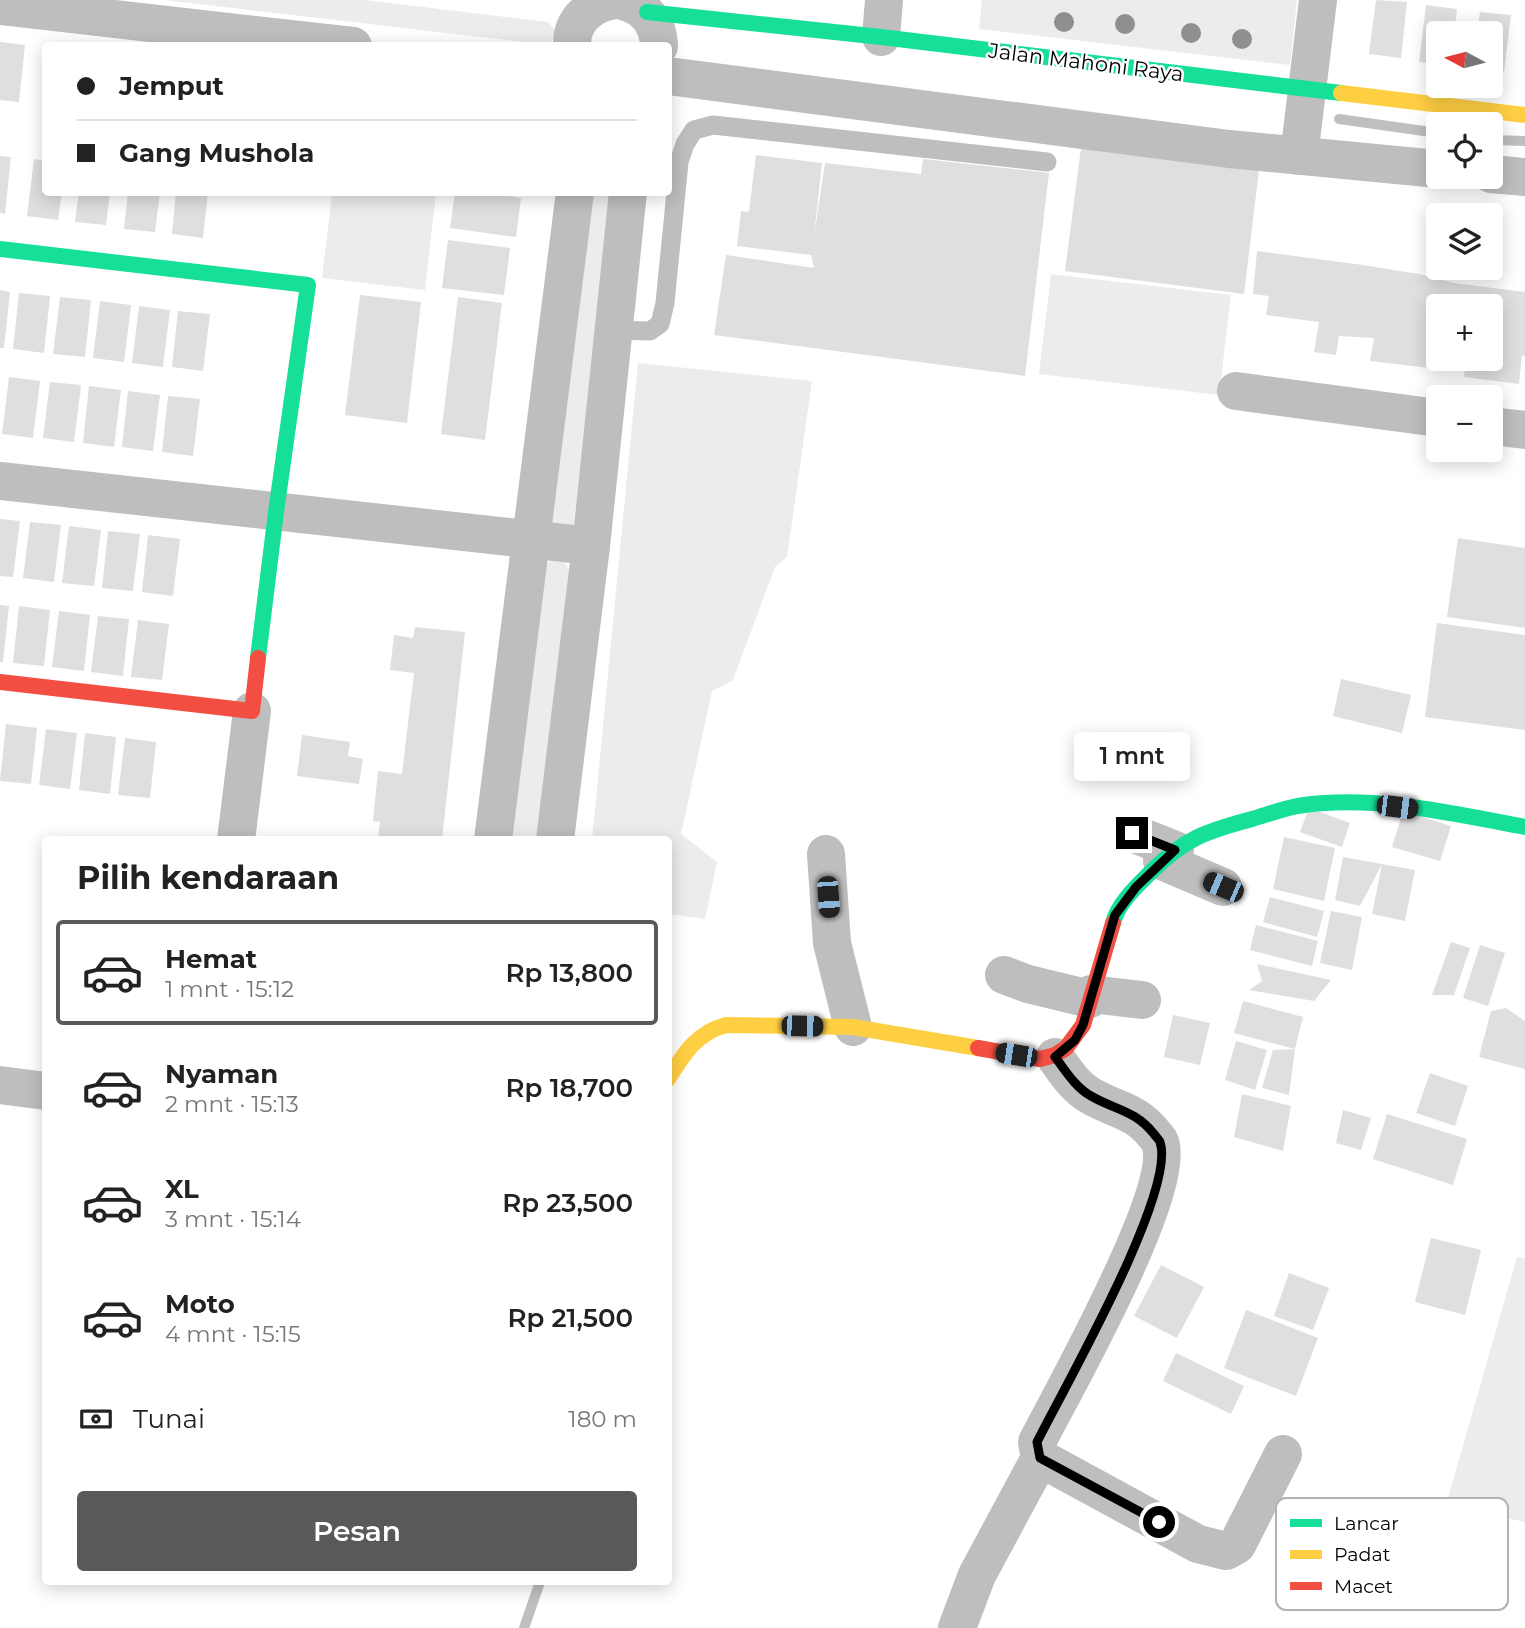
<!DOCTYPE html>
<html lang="id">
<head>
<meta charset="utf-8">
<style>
	:root { --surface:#fff; --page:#f2f2f2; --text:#222; --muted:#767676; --line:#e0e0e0; --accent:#595959 }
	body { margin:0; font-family:Montserrat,sans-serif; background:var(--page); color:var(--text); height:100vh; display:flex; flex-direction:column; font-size:26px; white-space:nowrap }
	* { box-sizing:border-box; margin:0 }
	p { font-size:23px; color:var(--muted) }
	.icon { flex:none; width:38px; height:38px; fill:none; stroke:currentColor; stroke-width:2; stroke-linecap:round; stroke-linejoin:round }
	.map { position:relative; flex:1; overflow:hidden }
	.drawer { position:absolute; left:42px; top:836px; width:630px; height:749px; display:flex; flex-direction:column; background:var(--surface); border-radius:7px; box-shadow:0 4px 18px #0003 }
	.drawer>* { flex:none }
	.banner { position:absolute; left:42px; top:42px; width:630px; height:154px; border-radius:7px; box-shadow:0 4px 18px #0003; display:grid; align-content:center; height:154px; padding:0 35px; background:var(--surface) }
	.needle { width:46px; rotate:277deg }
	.tools { position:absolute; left:1426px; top:21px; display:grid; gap:14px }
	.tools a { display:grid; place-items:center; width:77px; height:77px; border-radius:7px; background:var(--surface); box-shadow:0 4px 18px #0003; font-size:35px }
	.end { position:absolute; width:32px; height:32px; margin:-16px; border:9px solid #000; background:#fff; box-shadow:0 0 0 4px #fff }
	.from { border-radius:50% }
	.bubble { position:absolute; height:49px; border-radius:7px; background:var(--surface); box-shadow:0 4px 18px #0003; font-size:23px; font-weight:600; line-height:49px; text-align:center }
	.car { position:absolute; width:21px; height:42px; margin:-21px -10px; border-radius:9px; box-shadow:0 0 5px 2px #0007; background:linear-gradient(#222 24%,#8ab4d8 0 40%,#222 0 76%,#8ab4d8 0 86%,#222 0) }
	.banner b { display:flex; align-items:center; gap:24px; height:66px; font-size:26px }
	.banner b+b { border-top:2px solid var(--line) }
	.banner i { width:18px; height:18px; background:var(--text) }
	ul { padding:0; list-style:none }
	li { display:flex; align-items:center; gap:21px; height:105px; margin:0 14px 10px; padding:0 21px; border:4px solid transparent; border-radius:7px }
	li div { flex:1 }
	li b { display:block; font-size:26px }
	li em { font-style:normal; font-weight:600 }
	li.selected { border-color:var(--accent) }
	li>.icon { width:63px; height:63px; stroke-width:1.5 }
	h2 { padding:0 35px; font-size:32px; line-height:84px }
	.pay { display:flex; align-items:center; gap:18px; height:77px; padding:0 35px; font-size:26px }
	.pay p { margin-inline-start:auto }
	.primary-button { display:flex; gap:14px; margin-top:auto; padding:14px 35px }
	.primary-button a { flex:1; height:80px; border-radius:7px; background:var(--accent); color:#fff; font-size:28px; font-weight:600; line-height:80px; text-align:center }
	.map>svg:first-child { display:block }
	.green { fill:#ececec }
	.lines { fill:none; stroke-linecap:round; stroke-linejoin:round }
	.stream { stroke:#bfbfbf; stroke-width:10 }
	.building { fill:#dfdfdf }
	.lane { stroke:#bebebe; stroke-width:19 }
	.street { stroke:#bebebe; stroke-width:38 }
	.fast { stroke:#16e098; stroke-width:16 }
	.slow { stroke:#ffcf43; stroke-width:16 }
	.jam { stroke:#f24e42; stroke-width:16 }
	.tree { fill:#8f8f8f }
	.route { stroke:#000; stroke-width:9 }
	.labels { text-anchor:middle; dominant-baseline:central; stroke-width:5; stroke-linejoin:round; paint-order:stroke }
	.street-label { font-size:21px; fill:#000; stroke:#fff }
	.key { fill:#fff; stroke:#b2b2b2; stroke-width:2 }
	.key-label { font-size:19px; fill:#000 }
</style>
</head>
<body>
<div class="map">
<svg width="1525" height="1628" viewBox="0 0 1525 1628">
	<rect width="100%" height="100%" fill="#fff"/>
	<!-- green -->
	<g class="green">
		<path d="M164,0H365L548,22C560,32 555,45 540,44Z"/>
		<path d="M982,0H1297L1290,65L979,29Z"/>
		<path d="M332,193H436L425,290L322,278Z"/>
		<path d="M586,193H613L574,522L573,526L562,534L546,518Z"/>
		<path d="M1051,274L1231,295L1219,395L1039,374Z"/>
		<path d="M638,363L812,381L787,557L775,567L733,680L712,691L681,834L717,862L705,919L669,914L668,840H592Z"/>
		<path d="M558,560L565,563L569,570L537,840H510L544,567L550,561Z"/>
		<path d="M1517,1257L1525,1258V1522L1446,1505Z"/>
	</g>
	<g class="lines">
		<!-- stream -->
		<g class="stream">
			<path d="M1339,119L1438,133"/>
			<path d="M1491,140L1525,141"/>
			<path d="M524,1628L540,1582"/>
		</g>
	</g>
	<!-- building -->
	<g class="building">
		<path d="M1376,0L1407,2L1401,58L1369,54Z"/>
		<path d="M1426,5L1457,9L1454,33H1438V64L1419,62Z"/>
		<path d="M1480,12L1511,15L1504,72L1491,70V33H1477Z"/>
		<path d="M0,42L25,45L19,102L0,100Z"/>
		<path d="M1081,148L1259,170L1244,294L1065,271Z"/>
		<path d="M756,155L822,163L814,236L825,163L921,174L923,159L1049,173L1025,376L714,335L726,255L814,268L811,255L737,246L741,211L749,212Z"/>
		<path d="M0,156L11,157L5,214L0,213Z"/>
		<path d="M34,159L46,161V192H62L58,220L27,216Z"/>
		<path d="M79,192H110L106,225L75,222Z"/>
		<path d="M128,192H160L155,232L124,229Z"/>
		<path d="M176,192H208L203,238L172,234Z"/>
		<path d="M455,192H480L521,198L516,237L450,228Z"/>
		<path d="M448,240L510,248L504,295L442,288Z"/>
		<path d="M1257,251L1363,265L1419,274L1454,283L1525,292V356L1522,355L1519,384L1464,377L1466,359H1491V306H1438V343L1431,342L1429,368L1370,361L1374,338L1339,336L1336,355L1314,352L1319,322L1266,315L1269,296L1253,294Z"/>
		<path d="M0,290L10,292L4,348H0Z"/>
		<path d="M19,293L50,296L44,353L13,349Z"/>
		<path d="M360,295L421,302L407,423L345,415Z"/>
		<path d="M60,297L91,300L85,357L53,354Z"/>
		<path d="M458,297L502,303L485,440L441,434Z"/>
		<path d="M100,301L131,305L124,362L93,358Z"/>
		<path d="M139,306L170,310L163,367L132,363Z"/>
		<path d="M178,311L210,314L203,371L172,367Z"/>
		<path d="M9,377L40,381L33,438L2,434Z"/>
		<path d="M50,382L81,385L74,442L43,438Z"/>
		<path d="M89,386L121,390L114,447L83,443Z"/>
		<path d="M128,391L160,395L153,451L122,447Z"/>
		<path d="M168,396L200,399L193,456L162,452Z"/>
		<path d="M0,519L20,521L13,577L0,576Z"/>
		<path d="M30,522L61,525L54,582L23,578Z"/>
		<path d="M69,526L101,530L94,586L62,583Z"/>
		<path d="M108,531L140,534L133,591L102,588Z"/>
		<path d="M148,535L180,539L173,596L142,592Z"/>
		<path d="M1458,538L1525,548V628L1447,617Z"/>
		<path d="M0,605L9,606L3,662H0Z"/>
		<path d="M19,606L50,610L44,666L13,663Z"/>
		<path d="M59,611L90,615L84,671L52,667Z"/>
		<path d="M98,616L129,619L123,676L91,672Z"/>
		<path d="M138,620L169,624L162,680L131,677Z"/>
		<path d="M1437,623L1525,635V730L1425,717Z"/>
		<path d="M415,627L465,632L442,840H378L380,822L373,821L378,771L402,774L414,673L390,670L394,635L413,638Z"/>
		<path d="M1341,679L1411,695L1402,733L1333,716Z"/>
		<path d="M6,724L37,728L31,784L0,781Z"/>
		<path d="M46,729L77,733L70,789L39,785Z"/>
		<path d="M85,733L116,737L110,794L79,790Z"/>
		<path d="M302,735L350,742L348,756L363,759L359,784L297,776Z"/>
		<path d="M125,738L156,742L150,798L118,795Z"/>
		<path d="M1309,808L1350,823L1342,847L1300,832Z"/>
		<path d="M1403,811L1451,826L1440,861L1392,847Z"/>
		<path d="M1284,837L1335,848L1324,901L1273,889Z"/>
		<path d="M1343,857L1382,864L1360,906L1335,900Z"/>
		<path d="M1382,864L1415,870L1405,921L1372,914Z"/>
		<path d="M1270,897L1324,911L1317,937L1263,922Z"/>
		<path d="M1331,911L1362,917L1352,970L1320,963Z"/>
		<path d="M1256,925L1318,941L1312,966L1250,950Z"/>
		<path d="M1451,942L1470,948L1454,995H1432Z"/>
		<path d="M1480,945L1505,953L1488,1006L1463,998Z"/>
		<path d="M1257,964L1331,980L1314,1001L1249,990L1262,981Z"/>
		<path d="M1243,1001L1303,1017L1295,1049L1234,1033Z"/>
		<path d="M1506,1008L1525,1021V1069L1479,1057L1491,1011Z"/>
		<path d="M1173,1015L1210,1023L1200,1065L1164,1057Z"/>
		<path d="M1236,1041L1267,1050L1255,1090L1225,1080Z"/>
		<path d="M1295,1049L1289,1095L1262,1088L1273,1050Z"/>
		<path d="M1430,1073L1468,1086L1455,1126L1416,1113Z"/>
		<path d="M1242,1094L1291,1106L1283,1151L1234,1137Z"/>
		<path d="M1343,1110L1371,1118L1361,1150L1336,1143Z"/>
		<path d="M1387,1114L1467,1139L1453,1185L1373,1159Z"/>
		<path d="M1431,1238L1481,1250L1465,1315L1415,1302Z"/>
		<path d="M1161,1265L1204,1287L1177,1338L1134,1316Z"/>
		<path d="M1289,1273L1329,1288L1313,1330L1274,1316Z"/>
		<path d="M1246,1310L1318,1338L1296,1396L1224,1368Z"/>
		<path d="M1176,1353L1244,1386L1231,1414L1163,1381Z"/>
	</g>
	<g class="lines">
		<!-- lane -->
		<path class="lane" d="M613,330L650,331L660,324L665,303L679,162L685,144L694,130L713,125L1047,162"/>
		<!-- street -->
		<g class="street">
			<path d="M622,1C645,6 658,22 659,46"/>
			<path d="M0,6L353,46"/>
			<path d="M881,37L884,0"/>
			<path d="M572,46C571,19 592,3 616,0"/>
			<path d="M668,76L1229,149L1438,169"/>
			<path d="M1299,156L1318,0"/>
			<path d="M1491,174L1525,177"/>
			<path d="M1236,391L1438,418"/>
			<path d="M1491,426L1525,430"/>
			<path d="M0,481L591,546"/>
			<path d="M1132,833L1175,850"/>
			<path d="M236,840L252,711"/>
			<path d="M493,840L575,192"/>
			<path d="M555,840L591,546L628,192"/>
			<path d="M826,854L832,943L853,1027"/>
			<path d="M1162,861L1223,887"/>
			<path d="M1004,975L1028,984L1090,999"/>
			<path d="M1091,994L1142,1000"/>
			<path d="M1055,1057C1065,1071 1075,1087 1091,1096C1115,1110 1135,1110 1154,1134C1156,1137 1159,1139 1160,1142C1177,1191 1063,1391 1037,1442L1040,1458L1198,1544L1226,1551L1237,1545L1283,1454"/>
			<path d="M0,1085L46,1091"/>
			<path d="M957,1628L977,1575L1040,1458"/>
		</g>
		<!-- fast -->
		<g class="fast">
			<path d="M647,12L881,37L1341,93"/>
			<path d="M0,249L308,285L276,512L258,658"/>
			<path d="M1113,923C1118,903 1137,886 1151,872C1185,838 1207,831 1252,819C1269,814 1287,807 1304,805C1375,795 1455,814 1525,827"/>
		</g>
		<!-- slow -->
		<g class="slow">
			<path d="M1341,93L1525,115"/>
			<path d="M668,1079C684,1054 696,1033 726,1025L853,1027L978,1048"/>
		</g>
		<!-- jam -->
		<g class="jam">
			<path d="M0,682L252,711L258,658"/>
			<path d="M978,1048L1040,1059L1055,1055L1066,1048L1083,1025L1113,923"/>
		</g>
	</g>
	<!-- trees -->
	<g class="tree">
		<circle cx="1064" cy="22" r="10"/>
		<circle cx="1125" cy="24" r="10"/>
		<circle cx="1191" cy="33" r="10"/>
		<circle cx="1242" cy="39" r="10"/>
	</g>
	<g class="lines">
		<!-- route -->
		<path class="route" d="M1132,833L1175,850L1136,887L1115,915L1083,1025L1075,1040L1055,1057C1066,1071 1075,1087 1091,1096C1115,1110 1135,1110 1154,1134C1156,1137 1159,1139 1160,1142C1177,1191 1063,1390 1037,1442L1040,1458L1159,1522"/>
	</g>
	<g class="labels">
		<!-- street labels -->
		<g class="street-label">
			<text transform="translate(1086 62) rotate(7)">Jalan Mahoni Raya</text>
		</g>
	</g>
	<!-- legend -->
	<rect x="1276" y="1498" width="232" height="112" rx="10" class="key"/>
	<rect x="1290" y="1519" width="32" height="8" fill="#16e098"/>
	<rect x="1290" y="1550" width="32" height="9" fill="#ffcf43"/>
	<rect x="1290" y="1582" width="32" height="8" fill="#f24e42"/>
	<g class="key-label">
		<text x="1334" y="1530">Lancar</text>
		<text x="1334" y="1561">Padat</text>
		<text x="1334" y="1593">Macet</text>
	</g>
</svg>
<div class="tools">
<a><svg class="needle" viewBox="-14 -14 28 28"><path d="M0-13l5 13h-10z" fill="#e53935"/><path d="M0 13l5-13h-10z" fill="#767676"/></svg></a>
<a><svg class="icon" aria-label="locate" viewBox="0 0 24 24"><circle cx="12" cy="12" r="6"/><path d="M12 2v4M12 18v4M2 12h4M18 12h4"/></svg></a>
<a><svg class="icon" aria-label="layers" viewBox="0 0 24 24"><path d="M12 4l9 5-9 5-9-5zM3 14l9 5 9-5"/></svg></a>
<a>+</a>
<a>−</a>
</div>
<i class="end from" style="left:1159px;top:1522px"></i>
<i class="end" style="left:1132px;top:833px"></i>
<div class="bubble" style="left:1074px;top:732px;width:116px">1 mnt</div>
<i class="car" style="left:1397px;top:807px;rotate:97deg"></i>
<i class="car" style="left:1223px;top:887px;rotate:293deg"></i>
<i class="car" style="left:828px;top:897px;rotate:176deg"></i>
<i class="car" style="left:802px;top:1026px;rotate:91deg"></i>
<i class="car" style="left:1016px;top:1055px;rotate:279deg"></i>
<div class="banner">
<b><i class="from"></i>Jemput</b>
<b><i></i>Gang Mushola</b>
</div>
<section class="drawer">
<h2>Pilih kendaraan</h2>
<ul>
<li class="selected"><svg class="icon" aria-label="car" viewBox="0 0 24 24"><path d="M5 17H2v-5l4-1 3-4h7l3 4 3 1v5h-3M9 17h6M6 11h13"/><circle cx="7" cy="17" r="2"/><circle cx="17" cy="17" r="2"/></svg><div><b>Hemat</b><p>1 mnt · 15:12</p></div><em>Rp 13,800</em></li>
<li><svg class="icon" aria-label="car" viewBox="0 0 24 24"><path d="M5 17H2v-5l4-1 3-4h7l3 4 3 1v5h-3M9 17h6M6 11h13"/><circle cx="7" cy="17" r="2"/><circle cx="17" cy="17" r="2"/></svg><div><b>Nyaman</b><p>2 mnt · 15:13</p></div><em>Rp 18,700</em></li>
<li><svg class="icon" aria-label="car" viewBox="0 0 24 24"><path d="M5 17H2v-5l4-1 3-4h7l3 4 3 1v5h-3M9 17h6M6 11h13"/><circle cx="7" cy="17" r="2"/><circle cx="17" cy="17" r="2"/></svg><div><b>XL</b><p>3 mnt · 15:14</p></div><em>Rp 23,500</em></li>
<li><svg class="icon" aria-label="car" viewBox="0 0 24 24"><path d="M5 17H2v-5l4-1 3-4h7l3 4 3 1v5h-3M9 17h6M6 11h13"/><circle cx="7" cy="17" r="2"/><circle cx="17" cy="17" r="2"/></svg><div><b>Moto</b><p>4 mnt · 15:15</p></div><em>Rp 21,500</em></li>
</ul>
<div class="pay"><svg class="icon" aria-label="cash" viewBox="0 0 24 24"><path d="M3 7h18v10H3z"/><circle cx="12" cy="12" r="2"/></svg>Tunai<p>180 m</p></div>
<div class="primary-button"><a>Pesan</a></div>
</section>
</div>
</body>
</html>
